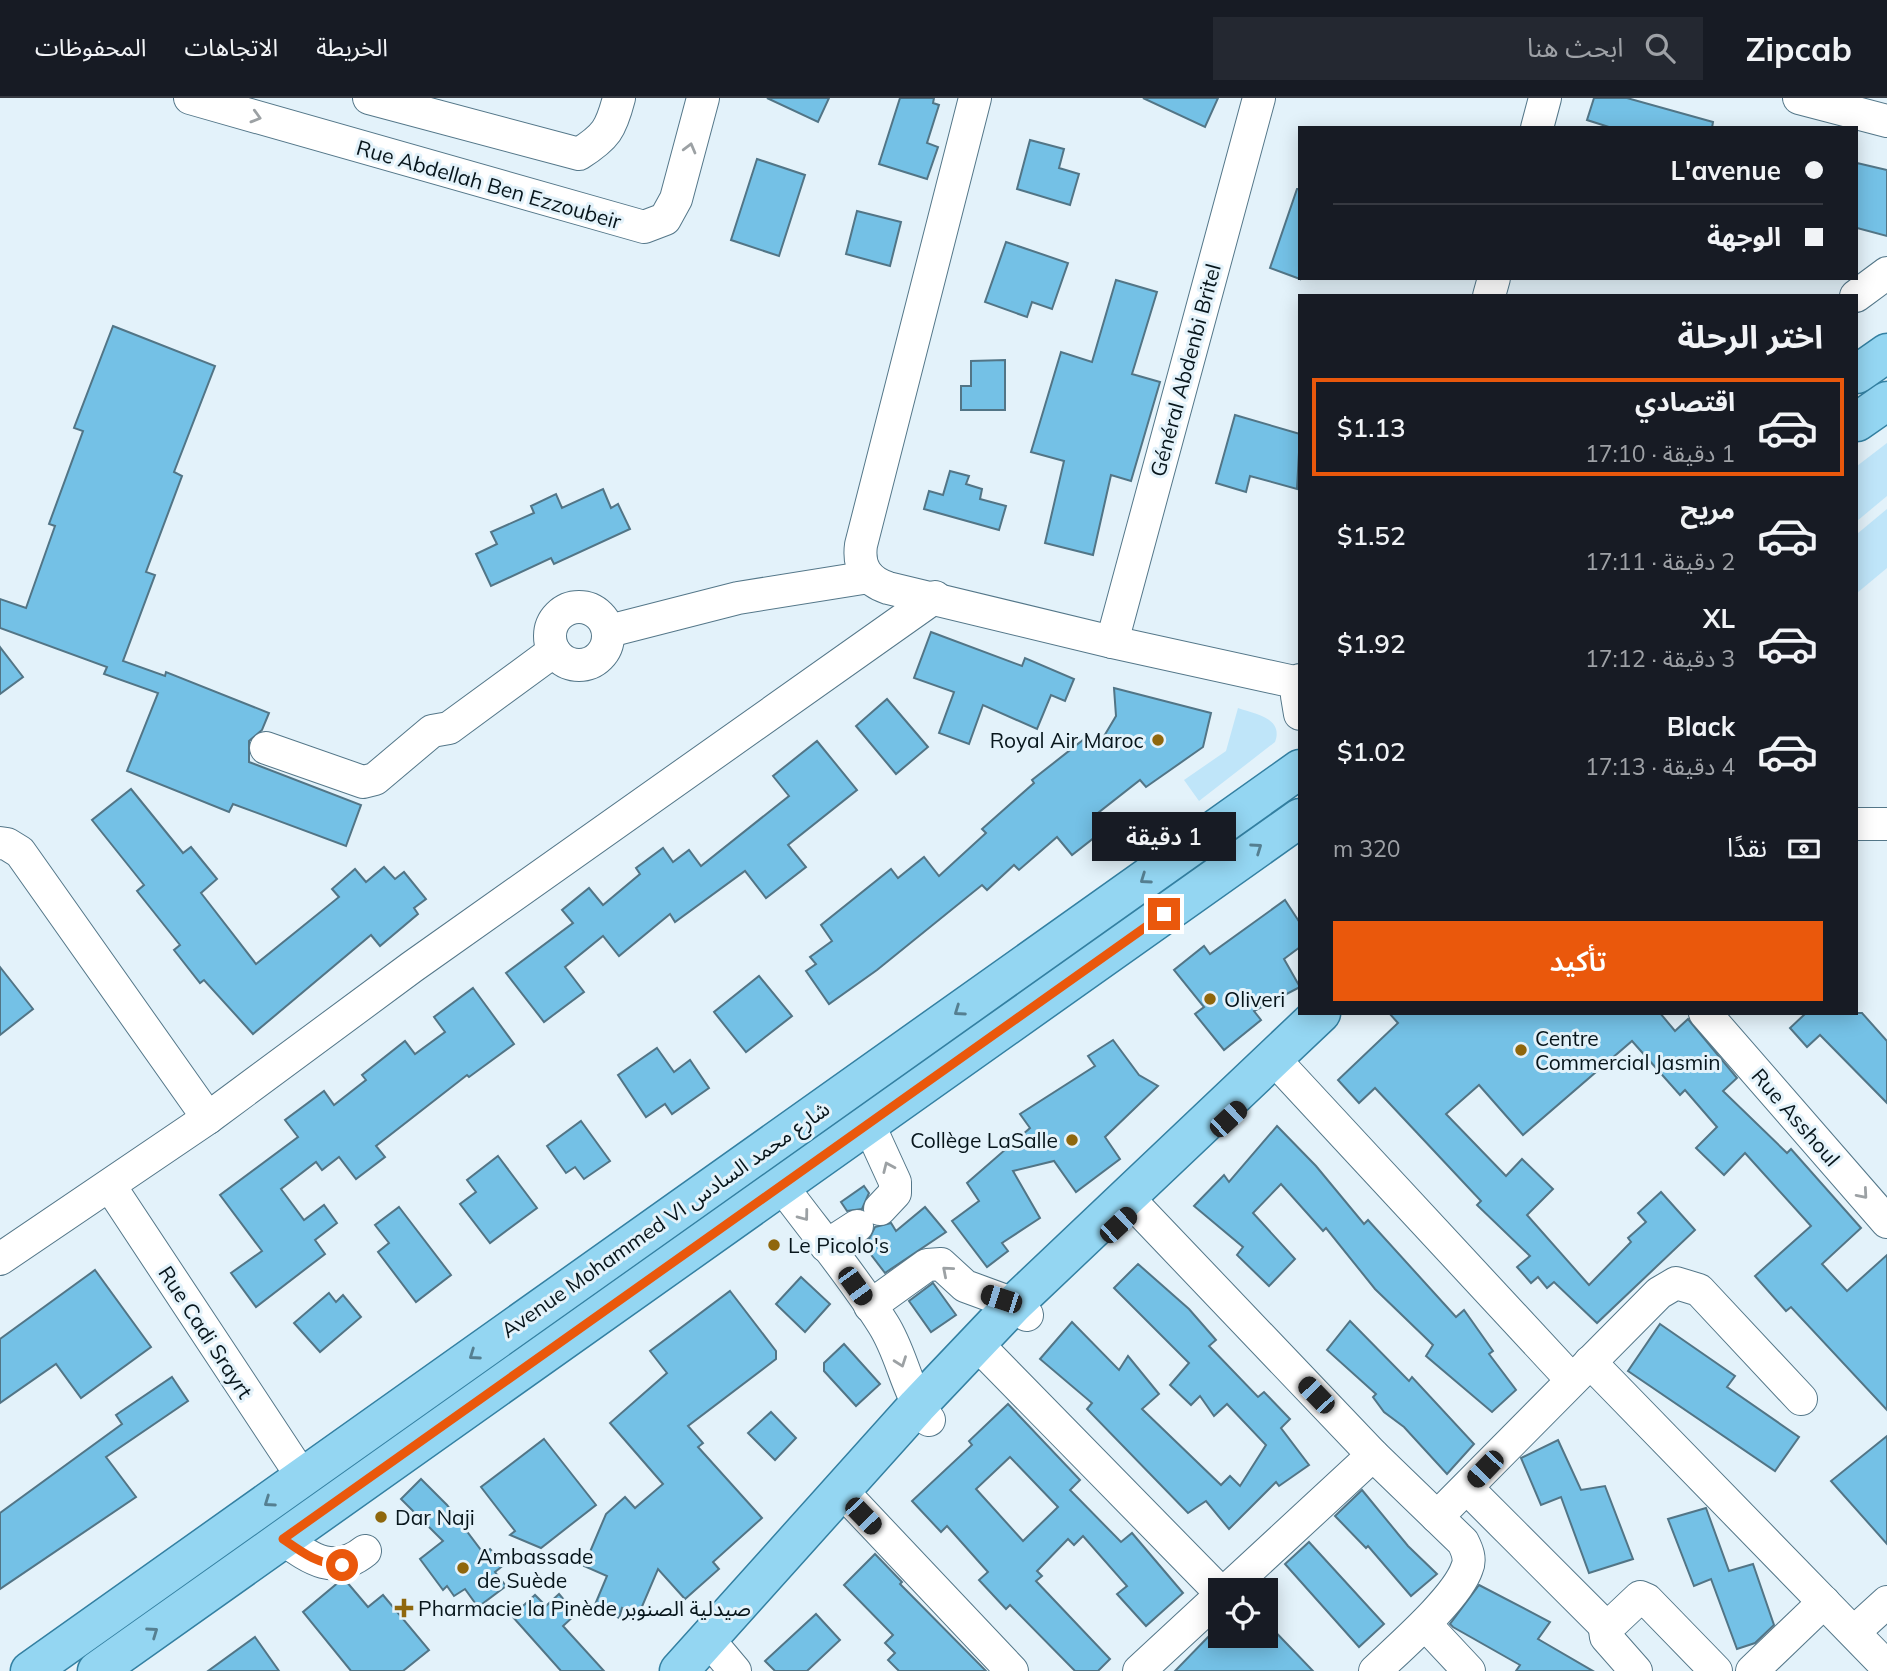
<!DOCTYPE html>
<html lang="ar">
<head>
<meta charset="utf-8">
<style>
	:root { --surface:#171b24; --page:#242831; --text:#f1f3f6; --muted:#9ea1a6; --line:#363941; --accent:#ea580c }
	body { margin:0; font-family:Mulish,"Noto Sans Arabic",sans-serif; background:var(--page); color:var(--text); direction:rtl; height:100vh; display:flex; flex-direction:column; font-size:26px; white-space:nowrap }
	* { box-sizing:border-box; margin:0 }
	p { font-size:23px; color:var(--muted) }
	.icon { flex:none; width:38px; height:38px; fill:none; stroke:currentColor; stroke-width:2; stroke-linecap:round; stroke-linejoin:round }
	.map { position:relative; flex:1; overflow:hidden; direction:ltr }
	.details { position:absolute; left:1298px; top:196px; width:560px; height:721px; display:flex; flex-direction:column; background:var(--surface); border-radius:0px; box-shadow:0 4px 18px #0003; direction:rtl }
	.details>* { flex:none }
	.hud { position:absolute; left:1298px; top:28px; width:560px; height:154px; border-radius:0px; box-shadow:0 4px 18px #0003; direction:rtl; display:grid; align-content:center; height:154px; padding:0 35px; background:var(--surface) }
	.tools { position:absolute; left:1208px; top:1480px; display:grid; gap:14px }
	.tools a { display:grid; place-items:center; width:70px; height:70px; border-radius:0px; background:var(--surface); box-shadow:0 4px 18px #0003; font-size:35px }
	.end { position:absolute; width:32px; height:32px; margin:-16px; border:9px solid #ea580c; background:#fff; box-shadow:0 0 0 4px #fff }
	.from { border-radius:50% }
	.bubble { position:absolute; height:49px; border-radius:0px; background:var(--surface); box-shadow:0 4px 18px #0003; font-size:23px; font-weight:600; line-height:49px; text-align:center; direction:rtl }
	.car { position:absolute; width:21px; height:42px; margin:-21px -10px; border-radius:9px; box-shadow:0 0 5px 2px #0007; background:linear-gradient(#222 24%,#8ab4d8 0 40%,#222 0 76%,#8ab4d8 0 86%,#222 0) }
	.hud b { display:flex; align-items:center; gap:24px; height:66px; font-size:26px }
	.hud b+b { border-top:2px solid var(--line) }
	.hud i { width:18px; height:18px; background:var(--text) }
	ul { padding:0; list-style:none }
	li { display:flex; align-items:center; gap:21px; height:98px; margin:0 14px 10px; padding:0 21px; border:4px solid transparent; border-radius:0px }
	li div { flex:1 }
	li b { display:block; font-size:26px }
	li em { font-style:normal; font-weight:600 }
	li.active { border-color:var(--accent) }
	li>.icon { width:63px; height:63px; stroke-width:1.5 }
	h2 { padding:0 35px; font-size:32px; line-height:84px }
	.pay { display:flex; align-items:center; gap:18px; height:77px; padding:0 35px; font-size:26px }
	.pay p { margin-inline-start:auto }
	.action { display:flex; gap:14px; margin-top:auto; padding:14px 35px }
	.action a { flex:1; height:80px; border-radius:0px; background:var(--accent); color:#fff; font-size:28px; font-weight:600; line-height:80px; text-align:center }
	header { display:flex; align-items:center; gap:42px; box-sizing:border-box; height:98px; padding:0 35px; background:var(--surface); border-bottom:2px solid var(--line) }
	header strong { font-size:33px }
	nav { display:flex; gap:38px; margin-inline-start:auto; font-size:24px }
	.search { width:490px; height:63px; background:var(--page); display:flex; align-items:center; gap:18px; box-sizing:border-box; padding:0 24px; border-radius:0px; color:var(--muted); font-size:26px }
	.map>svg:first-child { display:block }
	.green { fill:#bfe5f9 }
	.building { fill:#74c1e6; stroke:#527586; stroke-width:2; fill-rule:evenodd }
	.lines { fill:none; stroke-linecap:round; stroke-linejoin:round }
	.minor-casing { stroke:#547789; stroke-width:34 }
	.major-casing { stroke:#3480a2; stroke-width:41 }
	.minor { stroke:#fff; stroke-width:32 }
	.major { stroke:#94d6f2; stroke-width:38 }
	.oneway { stroke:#9ca1a4 }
	.oneway2 { stroke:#557f91 }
	.route { stroke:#ea580c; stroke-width:9 }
	.poi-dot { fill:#8f670d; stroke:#e3f2fa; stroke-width:2.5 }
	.labels { text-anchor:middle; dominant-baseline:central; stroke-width:6; stroke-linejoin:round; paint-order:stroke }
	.street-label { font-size:21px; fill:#07151b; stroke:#e3f2fa }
	.poi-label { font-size:21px; fill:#07151b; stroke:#e3f2fa; text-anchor:start }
</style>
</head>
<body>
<header>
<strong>Zipcab</strong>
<div class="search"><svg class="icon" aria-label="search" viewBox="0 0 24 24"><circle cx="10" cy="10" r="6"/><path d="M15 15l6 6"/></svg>ابحث هنا</div>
<nav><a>الخريطة</a><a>الاتجاهات</a><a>المحفوظات</a></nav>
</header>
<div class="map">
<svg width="1887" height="1573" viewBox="0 0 1887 1573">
	<rect width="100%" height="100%" fill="#e3f2fa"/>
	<!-- green -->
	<g class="green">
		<path d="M1887,345V398L1857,423V368Z"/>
		<path d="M1887,411V470L1857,495V436Z"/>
		<path d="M1238,610C1255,616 1284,620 1275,644L1199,703L1184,682L1226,653Z"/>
	</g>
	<!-- building -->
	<g class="building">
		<path d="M767,0H829L818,24Z"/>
		<path d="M900,0H934L933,5L939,7L927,45L938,49L927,81L879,66Z"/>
		<path d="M1143,0H1218L1205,29Z"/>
		<path d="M1594,0H1627L1713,24L1712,30H1612L1587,22Z"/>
		<path d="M1030,42L1064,51L1059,70L1079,76L1070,107L1017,91Z"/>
		<path d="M757,61L805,77L779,158L731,142Z"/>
		<path d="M1857,65L1887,72V138L1857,130Z"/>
		<path d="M1297,91H1300V181L1270,170Z"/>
		<path d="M857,113L901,124L890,168L846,156Z"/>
		<path d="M1006,144L1068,165L1052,211L1032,204L1027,219L985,204Z"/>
		<path d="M1116,182L1157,194L1132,276L1160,284L1131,383L1111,377L1093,457L1045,445L1064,363L1031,354L1061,254L1092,264Z"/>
		<path d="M113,228L215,268L174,374L182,378L146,474L155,477L123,563L165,578L166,574L269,615L262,632L249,643V664L361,707L346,748L233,706L229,714L127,673L158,595L104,576L107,569L0,530V501L26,510L55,428L49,426L83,333L74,330Z"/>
		<path d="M1005,262V312H961V288H971V263Z"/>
		<path d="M1235,317L1300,336L1297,391L1250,378L1246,394L1216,385Z"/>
		<path d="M950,373L969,378L966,386L982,391L980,401L1006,408L999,432L924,411L929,393L943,397Z"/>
		<path d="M603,391L611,410L618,406L630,431L554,466L551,460L491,488L476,456L497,446L491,434L534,415L531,408L556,396L562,410Z"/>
		<path d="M931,534L1022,568L1025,560L1074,581L1065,603L1051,597L1037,631L983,607L969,646L939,635L954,594L914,580Z"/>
		<path d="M0,549L23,579L0,596Z"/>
		<path d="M1114,590L1211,615L1203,649L1146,689L1140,682L1098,715L1109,728L1072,757L1057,739L1019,772L1014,767L987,792L982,787L877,872L829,906L806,873L816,866L810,859L832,843L821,827L891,771L898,780L924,759L939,778L986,735L982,731L1034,685L1032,682L1088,638L1097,650L1116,618Z"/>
		<path d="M887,601L928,649L896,676L856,628Z"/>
		<path d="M817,643L857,692L788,747L806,769L766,800L745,773L675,824L670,816L619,858L603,838L565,869L584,894L544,924L506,875L573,825L562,812L589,790L603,807L640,776L636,770L663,750L673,764L689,752L701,768L789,698L773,678Z"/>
		<path d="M131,691L183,755L191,749L217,781L201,795L256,866L339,799L332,791L355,771L366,784L384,769L395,781L404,774L426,801L414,810L418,816L380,848L371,837L253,936L204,882L200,885L174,852L180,847L137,793L144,787L92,722Z"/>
		<path d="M1285,802L1300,825V849L1284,861L1300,889L1254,913L1261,922L1224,952L1195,916L1204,909L1174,872L1204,848L1210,856Z"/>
		<path d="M0,869L33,911L0,937Z"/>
		<path d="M759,878L792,918L746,954L714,914Z"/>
		<path d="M473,890L514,946L469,979L467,977L376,1048L385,1059L356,1081L339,1059L322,1072L316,1064L281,1091L304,1122L324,1107L337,1125L315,1142L325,1156L256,1209L231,1175L262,1153L220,1097L298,1039L285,1022L324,993L334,1007L366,982L362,977L405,943L415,956L445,934L434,919Z"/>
		<path d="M1389,915H1660L1675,933L1688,921L1737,980L1723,993L1787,1055L1791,1051L1861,1130L1822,1166L1847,1193L1887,1157V1312L1791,1209L1786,1213L1755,1178L1811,1128L1745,1055L1724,1077L1696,1050L1717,1029L1685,992L1680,997L1632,943L1523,1037L1479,987L1446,1016L1506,1078L1522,1061L1553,1091L1527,1117L1589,1187L1631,1144L1628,1140L1646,1124L1638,1115L1661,1094L1695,1132L1597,1225L1554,1184L1547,1190L1538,1179L1531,1185L1517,1169L1530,1158L1477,1107L1481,1103L1375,990L1359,1005L1338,982L1398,925Z"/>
		<path d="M1806,915H1862L1887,943V1005L1820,937L1807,949L1790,930Z"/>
		<path d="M1113,942L1139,977L1158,988L1105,1039L1120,1061L1076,1094L1054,1063L1013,1073L1040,1120L1002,1145L1008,1153L987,1169L952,1123L979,1103L967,1085L1030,1030L1020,1016L1095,968L1088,958Z"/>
		<path d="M657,950L674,974L690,962L709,990L672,1016L665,1006L646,1019L618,977Z"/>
		<path d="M581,1023L610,1063L584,1081L575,1069L566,1075L547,1048Z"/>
		<path d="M1277,1028L1316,1068L1364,1126L1368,1122L1456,1219L1464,1212L1493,1253L1489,1256L1516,1292L1492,1314L1426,1258L1433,1247L1375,1191L1326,1130L1323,1133L1281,1086L1253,1115L1295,1161L1269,1188L1237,1157L1243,1149L1194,1108L1224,1077L1229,1084Z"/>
		<path d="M498,1058L537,1110L490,1145L460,1106L476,1094L467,1082Z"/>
		<path d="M864,1088L869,1095L862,1111L847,1113L841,1104Z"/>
		<path d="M399,1109L451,1177L416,1204L378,1154L389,1145L375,1127Z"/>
		<path d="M925,1109L946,1134L885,1175L869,1154L873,1150L868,1143L875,1129L891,1125L896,1133Z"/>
		<path d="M1138,1166L1189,1211L1216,1242L1209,1248L1258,1299L1264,1294L1290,1321L1281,1330L1309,1367L1279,1388L1276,1384L1229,1431L1206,1403L1188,1415L1087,1311L1092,1305L1040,1261L1072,1224L1119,1272L1128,1258L1159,1296L1142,1311L1221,1387L1230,1378L1240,1388L1266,1347L1227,1306L1214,1318L1200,1298L1191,1307L1170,1287L1189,1265L1114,1190Z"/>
		<path d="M95,1172L151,1249L81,1300L56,1266L0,1305V1241Z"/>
		<path d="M801,1179L830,1206L805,1234L776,1206Z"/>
		<path d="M933,1185L956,1217L931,1234L909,1203Z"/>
		<path d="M730,1193L776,1253V1261L688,1328L703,1345L698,1349L762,1420L713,1464L719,1471L685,1501L658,1471L638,1518L622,1510L619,1520L594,1509L607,1478L584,1468L606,1416L625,1399L635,1410L663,1386L610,1325L667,1275L650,1253Z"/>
		<path d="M329,1195L336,1204L343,1197L361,1219L320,1254L294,1225Z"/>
		<path d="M1350,1223L1409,1283L1412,1279L1474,1346L1447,1376L1404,1329L1384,1314L1373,1299L1376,1296L1327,1252Z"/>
		<path d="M1660,1226L1735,1278L1727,1289L1799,1339L1775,1373L1628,1273Z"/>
		<path d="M844,1246L880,1286L856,1308L824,1273V1265Z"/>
		<path d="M172,1279L188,1303L106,1359L136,1399L0,1491V1415L122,1326L116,1317Z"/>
		<path d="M1008,1306L1080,1382L1070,1392L1121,1444L1132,1435L1183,1495L1146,1528L1117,1496L1127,1488L1083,1438L1074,1447L1068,1441L1037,1473L1042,1478L1036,1483L1110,1561L1098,1573H1075L1010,1507L1006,1511L979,1482L988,1474L947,1428L941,1434L912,1403L972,1347L969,1343ZM1010,1359L1058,1409L1023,1443L976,1391Z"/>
		<path d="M771,1314L796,1340L775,1362L748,1335Z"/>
		<path d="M1887,1338V1446L1831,1383Z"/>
		<path d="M544,1341L596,1407L541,1450L510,1437L515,1433L481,1389Z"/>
		<path d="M1558,1342L1581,1392L1605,1388L1633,1461L1589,1475L1561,1399L1541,1407L1521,1360Z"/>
		<path d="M421,1381L447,1407L484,1456L490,1451L505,1466L495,1474L506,1488L478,1509L465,1491L454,1498L447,1488L443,1492L420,1461L443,1443L401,1401Z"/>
		<path d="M1362,1392L1408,1448L1437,1476L1411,1498L1368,1448L1366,1450L1335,1418Z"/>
		<path d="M1706,1410L1729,1473L1753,1466L1774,1527L1755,1545L1737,1551L1711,1481L1694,1488L1668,1421Z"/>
		<path d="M1309,1444L1384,1526L1359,1549L1285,1466Z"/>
		<path d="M875,1456L902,1484L900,1486L986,1573H899L888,1562L895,1555L885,1545L893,1537L844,1487Z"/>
		<path d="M340,1483H346L368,1509L383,1497L429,1552L403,1573H351L303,1514Z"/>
		<path d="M1479,1487L1550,1524L1538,1541L1593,1573H1516L1520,1567L1453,1529L1450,1526Z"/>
		<path d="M559,1496L576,1516L563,1528L604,1573H561L512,1518L535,1497L546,1508Z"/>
		<path d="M816,1516L840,1542L807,1573H775L765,1563Z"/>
		<path d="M1265,1523L1313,1573H1175L1209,1538H1265Z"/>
		<path d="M255,1539L279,1573H208Z"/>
	</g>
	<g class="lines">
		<defs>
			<g id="minor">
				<path d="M190,0L644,129L665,121L676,101L703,0"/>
				<path d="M369,0L579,56C606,39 611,31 619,0"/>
				<path d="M975,0L861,447C858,469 867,483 888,490L1112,544L1299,585"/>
				<path d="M1799,0L1887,23"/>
				<path d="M1537,30L1545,0"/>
				<path d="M1489,198L1494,180"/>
				<path d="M1856,198L1887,175"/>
				<circle cx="579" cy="538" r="29"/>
				<path d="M609,533L738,500L869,479"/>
				<path d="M1112,544L1259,0"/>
				<path d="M1300,582L1297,598L1300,616"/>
				<path d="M266,650L363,684L375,681L432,633L449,630L554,553"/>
				<path d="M1857,726H1887"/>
				<path d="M0,745L7,746L20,754L208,1020"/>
				<path d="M1705,915L1887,1124"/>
				<path d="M1274,961L1571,1281"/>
				<path d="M868,1025L895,1084V1095L880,1111"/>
				<path d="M781,1087C815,1133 853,1178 883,1226C903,1257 906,1294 929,1322"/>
				<path d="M110,1088L303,1380"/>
				<path d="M1127,1099L1373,1357L1463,1444C1467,1452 1471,1461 1467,1470C1457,1500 1399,1550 1375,1573"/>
				<path d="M826,1148L857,1128"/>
				<path d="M0,1161L208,1020L412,869L935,499"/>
				<path d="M870,1208L927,1167L941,1166L965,1188L1014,1206L1027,1217"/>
				<path d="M976,1245L1220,1494"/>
				<path d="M1590,1264L1887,1569"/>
				<path d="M1467,1390L1606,1529"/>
				<path d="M841,1392L1012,1573"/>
				<path d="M1437,1419L1659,1195L1676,1185L1699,1192L1801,1301"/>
				<path d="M283,1441C311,1461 334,1478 365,1453"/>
				<path d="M1226,1493L1373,1357"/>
				<path d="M1425,1526L1469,1573"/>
				<path d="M1854,1534L1887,1504"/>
				<path d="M708,1541L735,1573"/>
				<path d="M1139,1573L1220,1498"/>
				<path d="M1636,1573L1606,1539L1605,1532L1640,1499L1647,1502L1716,1573"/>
				<path d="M1752,1573L1824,1504"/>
			</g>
			<g id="major">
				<path d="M1857,276L1887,255"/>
				<path d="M1857,324L1887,303"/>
				<path d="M30,1573L1300,671"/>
				<path d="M97,1573L1300,720"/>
				<path d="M679,1573L917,1308L1014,1206L1321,915"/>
			</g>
		</defs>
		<!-- minor casing -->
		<use href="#minor" class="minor-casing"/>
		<!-- major casing -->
		<use href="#major" class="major-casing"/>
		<!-- minor -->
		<use href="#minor" class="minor"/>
		<!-- major -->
		<use href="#major" class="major"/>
	</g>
	<!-- one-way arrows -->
	<defs><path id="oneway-chevron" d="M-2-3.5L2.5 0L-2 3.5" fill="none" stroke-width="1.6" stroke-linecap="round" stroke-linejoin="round" transform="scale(1.75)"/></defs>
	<g class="oneway">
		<use href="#oneway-chevron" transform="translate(256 19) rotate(16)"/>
		<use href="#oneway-chevron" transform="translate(690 50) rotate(-75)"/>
		<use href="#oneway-chevron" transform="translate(888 1069) rotate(-114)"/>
		<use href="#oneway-chevron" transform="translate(1863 1096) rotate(49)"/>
		<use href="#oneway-chevron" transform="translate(804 1118) rotate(53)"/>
		<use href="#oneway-chevron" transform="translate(947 1173) rotate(-139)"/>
		<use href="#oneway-chevron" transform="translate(901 1264) rotate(70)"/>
	</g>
	<g class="oneway2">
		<use href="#oneway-chevron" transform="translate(1257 750) rotate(-35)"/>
		<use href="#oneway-chevron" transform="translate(1145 781) rotate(145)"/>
		<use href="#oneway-chevron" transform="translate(959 913) rotate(145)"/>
		<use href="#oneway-chevron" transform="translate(474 1257) rotate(145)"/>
		<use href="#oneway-chevron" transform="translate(269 1404) rotate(145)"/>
		<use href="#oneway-chevron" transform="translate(153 1534) rotate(-35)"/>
	</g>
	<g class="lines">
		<!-- route -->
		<path class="route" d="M342,1467C317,1466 303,1455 283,1441L1164,816"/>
	</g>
	<!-- markers -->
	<g class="poi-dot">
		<circle cx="1158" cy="642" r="7"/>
		<circle cx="1210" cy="901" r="7"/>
		<circle cx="1521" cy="952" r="7"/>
		<circle cx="1072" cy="1042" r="7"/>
		<circle cx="774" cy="1147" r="7"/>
		<circle cx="381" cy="1419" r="7"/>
		<circle cx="463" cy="1470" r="7"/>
		<path d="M400.5 1499.5h7v7h7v7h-7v7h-7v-7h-7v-7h7z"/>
	</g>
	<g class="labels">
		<!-- street labels -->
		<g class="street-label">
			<text transform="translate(489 86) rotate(16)">Rue Abdellah Ben Ezzoubeir</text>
			<text transform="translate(1185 272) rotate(-75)">Général Abdenbi Britel</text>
			<text transform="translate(1796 1019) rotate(49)">Rue Asshoul</text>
			<text transform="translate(665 1121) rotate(-35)">Avenue Mohammed VI شارع محمد السادس</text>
			<text transform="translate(206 1234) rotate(57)">Rue Cadi Srayrt</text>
		</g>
		<!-- poi labels -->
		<g class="poi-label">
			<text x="1144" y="642" text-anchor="end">Royal Air Maroc</text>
			<text x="1224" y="901">Oliveri</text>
			<text x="1535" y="940">Centre<tspan x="1535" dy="24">Commercial Jasmin</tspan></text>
			<text x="1058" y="1042" text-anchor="end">Collège LaSalle</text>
			<text x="788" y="1147">Le Picolo's</text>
			<text x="395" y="1419">Dar Naji</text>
			<text x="477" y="1458">Ambassade<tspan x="477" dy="24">de Suède</tspan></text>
			<text x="418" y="1510">Pharmacie la Pinède صيدلية الصنوبر</text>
		</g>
	</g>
</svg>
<div class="tools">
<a><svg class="icon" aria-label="locate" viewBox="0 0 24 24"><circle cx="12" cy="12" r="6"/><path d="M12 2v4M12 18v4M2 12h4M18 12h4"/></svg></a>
</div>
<i class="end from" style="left:342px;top:1467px"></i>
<i class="end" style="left:1164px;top:816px"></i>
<div class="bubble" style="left:1092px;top:714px;width:144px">1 دقيقة</div>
<i class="car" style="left:1228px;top:1021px;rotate:47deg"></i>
<i class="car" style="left:1118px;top:1127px;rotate:47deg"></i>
<i class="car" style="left:855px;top:1188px;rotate:144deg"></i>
<i class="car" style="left:1001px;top:1201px;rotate:288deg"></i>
<i class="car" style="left:1316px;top:1297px;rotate:316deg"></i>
<i class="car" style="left:1485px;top:1371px;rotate:224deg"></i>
<i class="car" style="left:863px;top:1418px;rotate:136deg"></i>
<div class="hud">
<b><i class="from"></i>L'avenue</b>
<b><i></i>الوجهة</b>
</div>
<section class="details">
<h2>اختر الرحلة</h2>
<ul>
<li class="active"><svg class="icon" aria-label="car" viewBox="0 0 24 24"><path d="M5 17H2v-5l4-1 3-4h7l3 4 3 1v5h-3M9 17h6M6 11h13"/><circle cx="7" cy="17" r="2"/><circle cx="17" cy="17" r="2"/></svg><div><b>اقتصادي</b><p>1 دقيقة · 17:10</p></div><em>$1.13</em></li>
<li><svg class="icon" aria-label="car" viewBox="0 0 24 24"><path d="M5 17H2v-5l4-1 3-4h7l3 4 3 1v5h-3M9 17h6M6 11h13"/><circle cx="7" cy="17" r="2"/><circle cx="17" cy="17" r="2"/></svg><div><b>مريح</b><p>2 دقيقة · 17:11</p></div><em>$1.52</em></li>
<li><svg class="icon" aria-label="car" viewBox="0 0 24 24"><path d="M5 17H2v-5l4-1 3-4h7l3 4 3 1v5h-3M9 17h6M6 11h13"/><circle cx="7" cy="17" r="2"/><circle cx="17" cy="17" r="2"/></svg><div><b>XL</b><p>3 دقيقة · 17:12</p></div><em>$1.92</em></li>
<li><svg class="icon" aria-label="car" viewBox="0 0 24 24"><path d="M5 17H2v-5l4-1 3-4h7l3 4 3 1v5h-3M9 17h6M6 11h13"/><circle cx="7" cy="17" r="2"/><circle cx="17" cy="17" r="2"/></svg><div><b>Black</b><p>4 دقيقة · 17:13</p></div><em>$1.02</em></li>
</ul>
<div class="pay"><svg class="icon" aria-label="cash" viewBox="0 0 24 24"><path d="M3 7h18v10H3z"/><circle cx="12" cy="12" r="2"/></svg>نقدًا<p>320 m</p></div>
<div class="action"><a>تأكيد</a></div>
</section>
</div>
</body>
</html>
